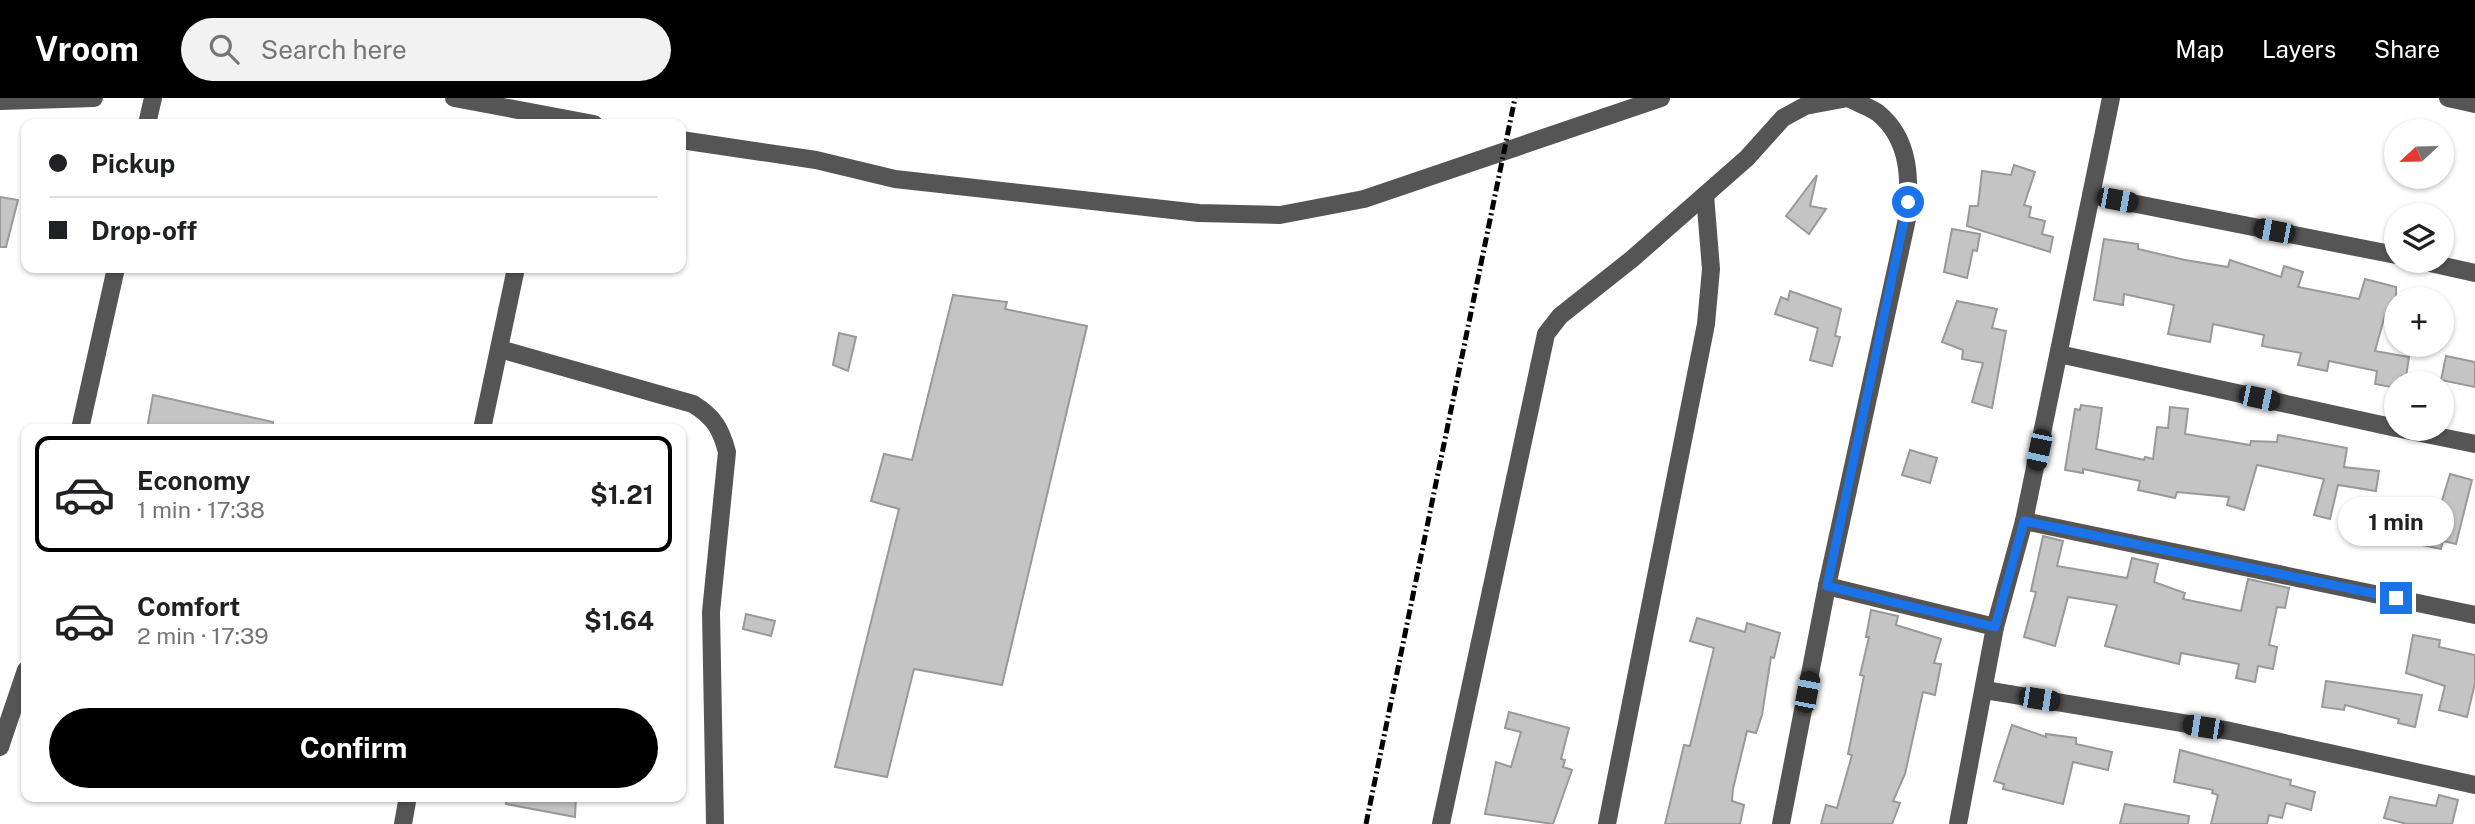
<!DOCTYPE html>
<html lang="en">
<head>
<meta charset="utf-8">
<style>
	:root { --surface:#fff; --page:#f2f2f2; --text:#202124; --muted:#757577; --line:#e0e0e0; --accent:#000 }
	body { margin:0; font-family:"Public Sans",sans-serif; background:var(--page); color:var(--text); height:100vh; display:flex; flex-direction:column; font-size:26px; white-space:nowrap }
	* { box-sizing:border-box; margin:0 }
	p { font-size:23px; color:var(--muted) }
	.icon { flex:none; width:38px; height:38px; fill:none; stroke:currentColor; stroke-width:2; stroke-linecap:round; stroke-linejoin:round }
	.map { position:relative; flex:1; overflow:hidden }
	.panel { position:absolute; left:21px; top:326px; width:665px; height:378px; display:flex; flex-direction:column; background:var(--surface); border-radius:14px; box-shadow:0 2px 5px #0004 }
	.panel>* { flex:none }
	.banner { position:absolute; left:21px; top:21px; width:665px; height:154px; border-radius:14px; box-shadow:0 2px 5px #0004; display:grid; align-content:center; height:154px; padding:0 28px; background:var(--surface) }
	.needle { width:46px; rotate:248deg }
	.fabs { position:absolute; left:2384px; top:21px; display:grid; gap:14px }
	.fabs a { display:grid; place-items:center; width:70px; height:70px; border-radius:50%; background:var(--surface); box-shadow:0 2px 5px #0004; font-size:35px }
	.end { position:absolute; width:32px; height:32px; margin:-16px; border:9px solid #1a73e8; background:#fff; box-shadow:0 0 0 4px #fff }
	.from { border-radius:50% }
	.bubble { position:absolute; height:49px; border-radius:24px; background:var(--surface); box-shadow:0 2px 5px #0004; font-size:23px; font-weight:700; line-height:49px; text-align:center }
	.car { position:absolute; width:21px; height:42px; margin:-21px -10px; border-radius:9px; box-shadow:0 0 5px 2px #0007; background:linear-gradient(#222 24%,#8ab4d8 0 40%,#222 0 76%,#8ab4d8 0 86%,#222 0) }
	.banner b { display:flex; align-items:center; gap:24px; height:66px; font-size:26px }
	.banner b+b { border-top:2px solid var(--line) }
	.banner i { width:18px; height:18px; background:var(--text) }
	ul { padding:12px 0 0; list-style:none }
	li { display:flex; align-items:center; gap:21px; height:116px; margin:0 14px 10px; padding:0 14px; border:4px solid transparent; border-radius:14px }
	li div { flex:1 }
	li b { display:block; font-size:26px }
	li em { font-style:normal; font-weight:700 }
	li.current { border-color:var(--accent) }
	li>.icon { width:63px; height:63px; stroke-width:1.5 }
	.button { display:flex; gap:14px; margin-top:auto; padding:14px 28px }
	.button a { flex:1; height:80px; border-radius:42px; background:var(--accent); color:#fff; font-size:28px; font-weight:700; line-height:80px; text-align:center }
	header { display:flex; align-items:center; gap:42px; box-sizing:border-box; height:98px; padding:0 35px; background:var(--accent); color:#fff }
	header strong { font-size:33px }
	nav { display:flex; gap:38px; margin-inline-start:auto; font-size:24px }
	.search { width:490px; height:63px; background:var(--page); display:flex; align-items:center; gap:18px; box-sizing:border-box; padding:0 24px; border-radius:38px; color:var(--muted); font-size:26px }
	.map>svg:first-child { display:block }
	.building { fill:#c4c4c4; stroke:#999; stroke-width:2 }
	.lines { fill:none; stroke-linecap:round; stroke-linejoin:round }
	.minor { stroke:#555; stroke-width:18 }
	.rail { stroke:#000; stroke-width:5; stroke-dasharray:10 3.5 2 3.5; stroke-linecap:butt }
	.route { stroke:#1a73e8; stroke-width:9 }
</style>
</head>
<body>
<header>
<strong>Vroom</strong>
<div class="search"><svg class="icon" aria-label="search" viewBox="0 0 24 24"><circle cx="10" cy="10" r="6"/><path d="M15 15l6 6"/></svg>Search here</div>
<nav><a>Map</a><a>Layers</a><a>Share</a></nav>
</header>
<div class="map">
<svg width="2475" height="726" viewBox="0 0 2475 726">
	<rect width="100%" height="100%" fill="#fff"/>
	<!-- building -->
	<g class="building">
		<path d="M2014,67L2035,74L2024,107L2031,109L2029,119L2045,123L2042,136L2053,139L2050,154L1967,128L1970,108H1978L1982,73L2011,77Z"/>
		<path d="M1817,77L1810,108L1826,111L1809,136L1786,118Z"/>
		<path d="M0,99L18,102L6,149H0Z"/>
		<path d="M1952,131L1980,136L1977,153L1973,152L1967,180L1944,174Z"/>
		<path d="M2104,141L2138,146V151L2185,162L2228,169L2230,162L2281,179L2284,168L2303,174L2298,189L2359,201L2365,181L2396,189V218L2385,217L2375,253L2409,259L2406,279L2402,278L2396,290L2375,286L2377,273L2329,263L2327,273L2298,267L2301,255L2262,248L2264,237L2213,226L2210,244L2168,236L2174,207L2124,196L2123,207L2094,202Z"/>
		<path d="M1790,193L1841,211L1835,238L1840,239L1832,268L1810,262L1818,230L1775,216L1781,199L1788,202Z"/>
		<path d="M953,197L1007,204L1005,211L1087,228L1002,587L914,571L887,679L835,669L899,411L871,403L884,356L912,362Z"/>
		<path d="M1957,203L1997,211L1992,230L2006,233L1992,310L1972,304L1983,265L1962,261L1963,252L1942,244Z"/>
		<path d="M839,235L856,239L848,273L833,267Z"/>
		<path d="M2446,258L2475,264V289L2441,282Z"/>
		<path d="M153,297L273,324L272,331H147Z"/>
		<path d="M2081,307L2102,310L2096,351L2144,362L2145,359L2153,361L2157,329L2168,330L2170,309L2188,311L2185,336L2250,347L2251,343L2277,344L2278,337L2347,350L2344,369L2379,373L2376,393L2338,387L2330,421L2314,417L2324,381L2257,367L2244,412L2227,407L2229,399L2177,394L2175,400L2138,392L2140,383L2083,371V375L2065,372L2075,311L2080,312Z"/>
		<path d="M1910,352L1937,360L1930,385L1902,377Z"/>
		<path d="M2450,376L2472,382L2456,446L2443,443L2441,451L2390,440L2395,416L2436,423Z"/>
		<path d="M2043,438L2063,443L2057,468L2127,480L2132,460L2158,466L2154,484L2185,495L2183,501L2241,513L2248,481L2289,490L2285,510L2277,509L2269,547L2277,549L2273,571L2258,568L2255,584L2236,580L2239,566L2181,555L2179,566L2105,548L2117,507L2068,499L2055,548L2024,539L2036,494L2031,493Z"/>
		<path d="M1871,512L1898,518L1896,527L1941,541L1934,565L1941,566L1935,597L1923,594L1905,676L1893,703L1900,705L1892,726H1821L1826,707L1837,710L1852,657L1848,656L1864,578L1860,577L1869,539H1866Z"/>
		<path d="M746,516L775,523L771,538L743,531Z"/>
		<path d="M1697,520L1745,534L1747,525L1780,535L1774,560L1771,559L1762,617L1756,635L1747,633L1733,691L1732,703L1744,707L1740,726H1665L1684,647L1690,648L1714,550L1690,543Z"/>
		<path d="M2413,537L2440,542L2439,549L2475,557V585L2467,619L2439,612L2445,588L2406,575Z"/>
		<path d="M2326,583L2422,597L2415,629L2398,625L2399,621L2345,607L2344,612L2322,609Z"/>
		<path d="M1509,614L1569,630L1561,661L1565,662L1563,669L1572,672L1553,726L1485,716L1496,664L1511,669L1521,634L1505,630Z"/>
		<path d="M2012,627L2046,639V636L2076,640V646L2112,654L2108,672L2073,664L2063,706L2003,691L2004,686L1994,683Z"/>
		<path d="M2180,652L2291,682L2290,687L2315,694L2311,712L2286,705L2282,720L2269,717L2267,726H2211L2218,697L2212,695L2213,692L2174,684Z"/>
		<path d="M2439,697L2458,702L2452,726H2407L2384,720L2390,699L2436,708Z"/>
		<path d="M507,698H576L575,719L506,706Z"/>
		<path d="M2125,706L2189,718L2188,726H2120Z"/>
	</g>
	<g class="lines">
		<!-- minor -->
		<g class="minor">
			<path d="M454,0L594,26"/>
			<path d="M2448,0L2475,6"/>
			<path d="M0,3L94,0"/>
			<path d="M147,26L153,0"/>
			<path d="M681,42L816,62L895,81L1199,115L1280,117L1364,101L1661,0"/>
			<path d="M2091,97L2396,157"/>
			<path d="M2421,163L2475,175"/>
			<path d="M500,251L693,306C714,319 721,331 727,354L711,514L715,726"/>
			<path d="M2059,256L2396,330"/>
			<path d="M80,331L116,170"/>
			<path d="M482,331L516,170"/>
			<path d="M2401,331L2475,346"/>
			<path d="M2024,423L2475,517"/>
			<path d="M1827,488L1995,529"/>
			<path d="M1985,592L2230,633L2475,687"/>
			<path d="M0,649L26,572"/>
			<path d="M403,726L408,698"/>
			<path d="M1441,726L1546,236L1560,218L1632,161L1747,60L1783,20L1805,8L1848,0"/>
			<path d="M1607,726L1706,226L1711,171L1705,97"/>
			<path d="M1781,726L1827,488L1907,121C1910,83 1911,42 1878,15C1870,9 1857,5 1848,0"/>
			<path d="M1958,726L1995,529L2024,423L2111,0"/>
		</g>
		<!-- rail -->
		<path class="rail" d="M1366,726L1515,0"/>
	</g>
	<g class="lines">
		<!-- route -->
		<path class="route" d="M1908,104L1827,488L1995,529L2024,423L2396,500"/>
	</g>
</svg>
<div class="fabs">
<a><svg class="needle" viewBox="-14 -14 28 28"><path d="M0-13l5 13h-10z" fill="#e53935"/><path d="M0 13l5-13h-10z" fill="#757577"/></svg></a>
<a><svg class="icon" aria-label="layers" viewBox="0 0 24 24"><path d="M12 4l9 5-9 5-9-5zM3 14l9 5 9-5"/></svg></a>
<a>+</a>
<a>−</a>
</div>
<i class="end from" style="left:1908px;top:104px"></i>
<i class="end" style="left:2396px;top:500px"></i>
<div class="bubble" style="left:2338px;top:399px;width:116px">1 min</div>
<i class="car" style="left:2117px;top:102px;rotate:101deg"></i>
<i class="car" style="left:2274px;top:133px;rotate:281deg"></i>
<i class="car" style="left:2259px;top:300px;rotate:102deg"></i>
<i class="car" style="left:2039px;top:352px;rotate:192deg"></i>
<i class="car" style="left:1807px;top:594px;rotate:11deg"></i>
<i class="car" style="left:2039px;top:601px;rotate:99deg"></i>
<i class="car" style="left:2203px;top:629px;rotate:279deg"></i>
<div class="banner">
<b><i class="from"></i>Pickup</b>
<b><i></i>Drop-off</b>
</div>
<section class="panel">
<ul>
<li class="current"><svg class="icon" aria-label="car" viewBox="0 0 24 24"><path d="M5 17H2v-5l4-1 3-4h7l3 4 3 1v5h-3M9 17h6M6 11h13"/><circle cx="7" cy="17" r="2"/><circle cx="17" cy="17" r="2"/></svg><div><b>Economy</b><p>1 min · 17:38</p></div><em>$1.21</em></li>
<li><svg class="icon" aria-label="car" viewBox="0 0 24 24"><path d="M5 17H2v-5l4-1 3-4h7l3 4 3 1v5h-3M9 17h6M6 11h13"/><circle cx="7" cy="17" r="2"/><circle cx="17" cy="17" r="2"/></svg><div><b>Comfort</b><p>2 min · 17:39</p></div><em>$1.64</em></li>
</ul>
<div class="button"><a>Confirm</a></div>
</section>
</div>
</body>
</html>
